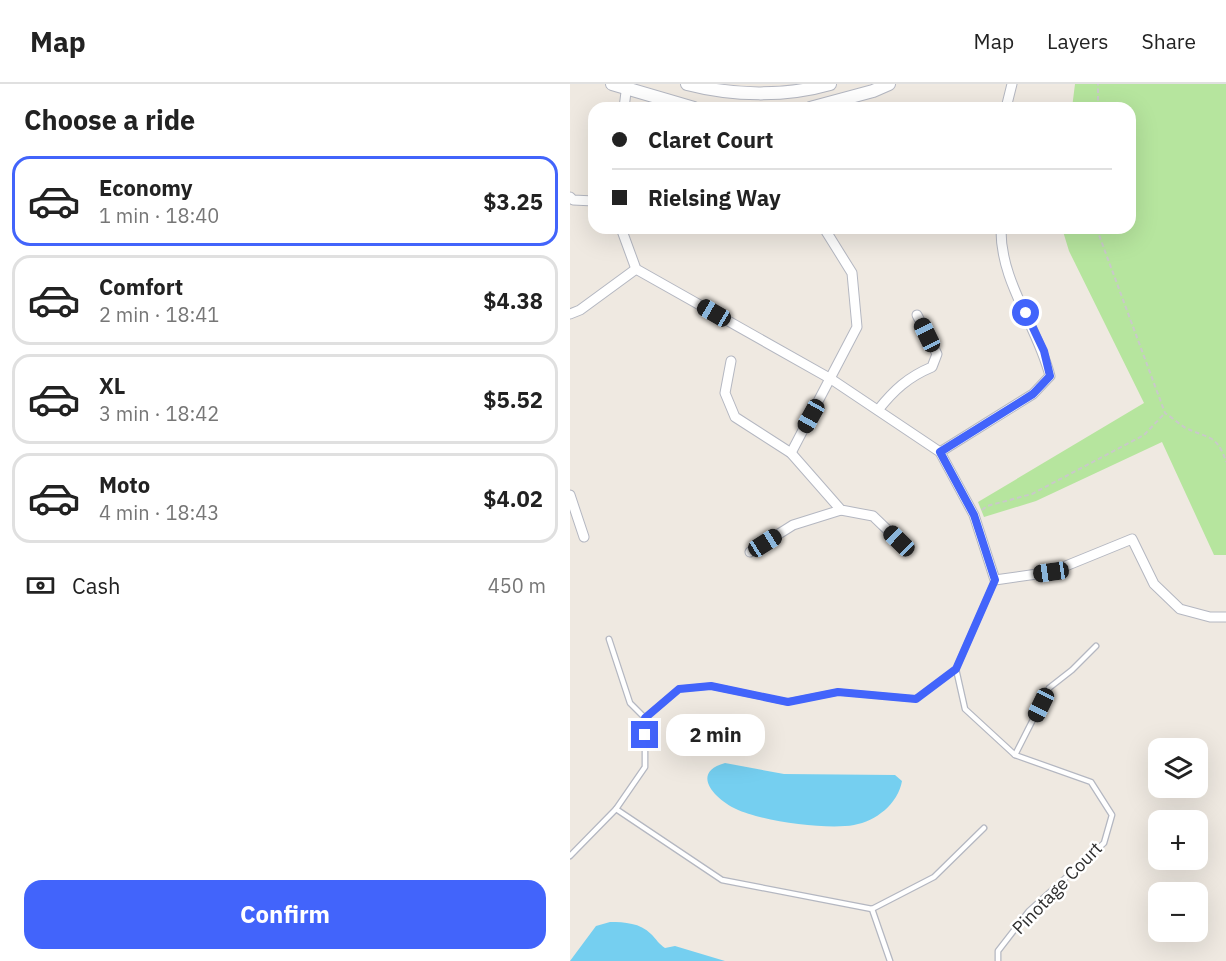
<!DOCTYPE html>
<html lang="en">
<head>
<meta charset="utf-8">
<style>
	:root { --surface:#fff; --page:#f6f6f6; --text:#222; --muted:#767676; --line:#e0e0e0; --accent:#4264fb }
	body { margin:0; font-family:"IBM Plex Sans",sans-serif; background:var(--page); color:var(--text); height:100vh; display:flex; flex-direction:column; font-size:22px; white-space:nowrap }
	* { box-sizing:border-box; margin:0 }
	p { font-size:20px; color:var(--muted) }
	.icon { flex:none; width:33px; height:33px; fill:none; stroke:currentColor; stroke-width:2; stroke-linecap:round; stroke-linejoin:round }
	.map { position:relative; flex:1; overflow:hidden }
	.drawer { display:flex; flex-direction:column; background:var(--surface); width:570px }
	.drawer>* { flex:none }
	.banner { position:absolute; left:18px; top:18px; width:548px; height:132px; border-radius:18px; box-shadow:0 6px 24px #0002; display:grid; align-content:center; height:132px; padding:0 24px; background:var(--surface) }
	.fabs { position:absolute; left:578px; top:654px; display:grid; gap:12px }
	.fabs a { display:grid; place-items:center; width:60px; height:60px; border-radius:12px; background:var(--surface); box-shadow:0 6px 24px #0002; font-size:30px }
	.end { position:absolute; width:27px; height:27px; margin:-14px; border:8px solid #4264fb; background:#fff; box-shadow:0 0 0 3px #fff }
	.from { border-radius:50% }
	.bubble { position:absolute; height:42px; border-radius:18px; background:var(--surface); box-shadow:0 6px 24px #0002; font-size:20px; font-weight:700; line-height:42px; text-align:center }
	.car { position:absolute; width:18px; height:36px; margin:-18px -9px; border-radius:8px; box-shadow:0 0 4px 2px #0007; background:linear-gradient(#222 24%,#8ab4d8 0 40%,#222 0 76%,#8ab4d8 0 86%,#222 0) }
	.banner b { display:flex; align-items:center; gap:21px; height:57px; font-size:22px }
	.banner b+b { border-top:2px solid var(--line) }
	.banner i { width:15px; height:15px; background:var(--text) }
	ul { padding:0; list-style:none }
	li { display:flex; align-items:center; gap:18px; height:90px; margin:0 12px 9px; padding:0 12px; border:3px solid var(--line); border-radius:18px }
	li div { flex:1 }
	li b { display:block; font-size:22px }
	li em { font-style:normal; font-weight:700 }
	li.on { border-color:var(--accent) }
	li>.icon { width:54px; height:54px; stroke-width:1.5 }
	h2 { padding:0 24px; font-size:27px; line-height:72px }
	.pay { display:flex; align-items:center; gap:15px; height:66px; padding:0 24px; font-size:22px }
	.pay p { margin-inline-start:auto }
	.primary-button { display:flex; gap:12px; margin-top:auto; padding:12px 24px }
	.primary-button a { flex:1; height:69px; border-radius:18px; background:var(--accent); color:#fff; font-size:24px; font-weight:700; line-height:69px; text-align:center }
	header { display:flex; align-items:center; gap:36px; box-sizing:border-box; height:84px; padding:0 30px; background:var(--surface); border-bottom:2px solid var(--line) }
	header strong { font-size:28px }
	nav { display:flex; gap:33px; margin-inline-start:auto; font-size:21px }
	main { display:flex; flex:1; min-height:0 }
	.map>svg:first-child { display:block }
	.green { fill:#b6e59e }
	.water { fill:#75cff0 }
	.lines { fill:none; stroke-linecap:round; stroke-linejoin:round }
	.service-casing { stroke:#b4b7c1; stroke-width:7 }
	.minor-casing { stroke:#b4b7c1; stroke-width:11 }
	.tertiary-casing { stroke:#b4b7c1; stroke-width:14 }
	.path { stroke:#c9c9c9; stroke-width:2; stroke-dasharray:4.5 3; stroke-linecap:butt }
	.service { stroke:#fff; stroke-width:4.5 }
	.minor { stroke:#fff; stroke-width:9 }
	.tertiary { stroke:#fff; stroke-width:12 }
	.route { stroke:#4264fb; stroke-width:8 }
	.labels { text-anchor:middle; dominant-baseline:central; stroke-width:5; stroke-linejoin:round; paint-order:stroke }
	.street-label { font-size:18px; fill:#2e2e2e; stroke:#fff }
</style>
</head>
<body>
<header>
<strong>Map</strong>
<nav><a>Map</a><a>Layers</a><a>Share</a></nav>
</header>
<main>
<section class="drawer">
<h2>Choose a ride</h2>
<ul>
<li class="on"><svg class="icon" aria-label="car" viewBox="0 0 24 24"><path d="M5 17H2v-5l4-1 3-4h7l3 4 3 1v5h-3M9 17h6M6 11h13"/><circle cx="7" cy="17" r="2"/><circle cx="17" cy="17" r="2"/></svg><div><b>Economy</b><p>1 min · 18:40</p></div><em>$3.25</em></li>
<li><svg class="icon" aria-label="car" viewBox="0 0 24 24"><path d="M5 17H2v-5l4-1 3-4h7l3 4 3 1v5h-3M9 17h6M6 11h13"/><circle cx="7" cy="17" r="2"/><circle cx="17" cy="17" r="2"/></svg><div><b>Comfort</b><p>2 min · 18:41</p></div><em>$4.38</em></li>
<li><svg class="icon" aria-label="car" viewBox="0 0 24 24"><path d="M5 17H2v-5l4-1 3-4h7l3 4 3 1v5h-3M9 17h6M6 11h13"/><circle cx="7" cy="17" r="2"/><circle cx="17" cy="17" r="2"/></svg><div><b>XL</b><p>3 min · 18:42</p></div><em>$5.52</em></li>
<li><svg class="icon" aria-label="car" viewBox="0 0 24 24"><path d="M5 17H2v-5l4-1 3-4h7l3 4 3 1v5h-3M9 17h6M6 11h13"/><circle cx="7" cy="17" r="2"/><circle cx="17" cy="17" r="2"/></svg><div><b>Moto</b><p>4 min · 18:43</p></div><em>$4.02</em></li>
</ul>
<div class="pay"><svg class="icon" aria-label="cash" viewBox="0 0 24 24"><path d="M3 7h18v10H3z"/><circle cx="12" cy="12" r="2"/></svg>Cash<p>450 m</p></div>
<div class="primary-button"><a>Confirm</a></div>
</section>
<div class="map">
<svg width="656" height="877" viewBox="0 0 656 877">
	<rect width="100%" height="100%" fill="#efe9e1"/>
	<!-- green -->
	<path class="green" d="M505,0H656V471H644L592,358L466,417L414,433L408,418L574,319L499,167L492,144H560V24H502Z"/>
	<!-- water -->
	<g class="water">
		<path d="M155,679L214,690L325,691L332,697C328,720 306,737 284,741C256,746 191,737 166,725C146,716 119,689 155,679Z"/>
		<path d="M40,838C55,838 70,839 81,850C86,855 89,860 95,864L105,862L155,877H0L26,842Z"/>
	</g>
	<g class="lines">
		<defs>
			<g id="service">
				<path d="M425,496L386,585L395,625L445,671L521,698L542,731L534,759L459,827L428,867V877"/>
				<path d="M39,555L60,619L75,634"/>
				<path d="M445,671L479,604L502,586L526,562"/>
				<path d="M46,725L152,796L302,825"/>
				<path d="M0,772L46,725L75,683V634L109,605L141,602L217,618L268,608L346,615L386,585"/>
				<path d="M302,825L364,793L414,744"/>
				<path d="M302,825L320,877"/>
			</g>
			<g id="minor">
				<path d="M54,24L57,0"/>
				<path d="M436,24L442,0"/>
				<path d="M0,113L3,116L24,117"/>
				<path d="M51,144L66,185L261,295L370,368L404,431L425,496L481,488L562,455L584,500L610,525L640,533H656"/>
				<path d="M0,230L10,226L66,185"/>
				<path d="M161,277L155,309L165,333L221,369L271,426L303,432L329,457"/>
				<path d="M308,326C324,306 338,293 362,283L367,270L347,231"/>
				<path d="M370,368L463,310L480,292C467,241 430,198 431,144"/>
				<path d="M221,369L287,243L282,189L254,144"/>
				<path d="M0,411L14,453"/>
				<path d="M180,468L223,441L271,426"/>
			</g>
			<g id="tertiary">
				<path d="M42,0L124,24"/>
				<path d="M117,0C163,12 215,13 260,0"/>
				<path d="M240,24L303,7L319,0"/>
			</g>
		</defs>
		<!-- service casing -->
		<use href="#service" class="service-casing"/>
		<!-- minor casing -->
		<use href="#minor" class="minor-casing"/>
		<!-- tertiary casing -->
		<use href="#tertiary" class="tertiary-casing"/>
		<!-- path -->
		<g class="path">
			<path d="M528,24V0"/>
			<path d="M529,144V151L595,329C601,333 608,339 614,343C637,355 647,349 656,378"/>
			<path d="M412,426L417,422L462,410L574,351L595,329"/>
		</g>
		<!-- service -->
		<use href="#service" class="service"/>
		<!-- minor -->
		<use href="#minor" class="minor"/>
		<!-- tertiary -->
		<use href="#tertiary" class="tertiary"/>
	</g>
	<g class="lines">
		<!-- route -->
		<path class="route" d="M75,651V634L109,605L141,602L218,618L268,608L346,615L386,585L425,496L404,431L370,368L463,310L480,292L474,267L456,229"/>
	</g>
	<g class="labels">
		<!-- street labels -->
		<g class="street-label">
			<text transform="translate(487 804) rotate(-46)">Pinotage Court</text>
		</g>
	</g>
</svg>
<div class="fabs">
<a><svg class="icon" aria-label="layers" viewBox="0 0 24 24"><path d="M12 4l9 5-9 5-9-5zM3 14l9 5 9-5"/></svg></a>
<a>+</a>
<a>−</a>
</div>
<i class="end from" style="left:456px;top:229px"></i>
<i class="end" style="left:75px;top:651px"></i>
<div class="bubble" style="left:96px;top:630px;width:99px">2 min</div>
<i class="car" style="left:144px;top:229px;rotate:300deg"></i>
<i class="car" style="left:357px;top:251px;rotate:334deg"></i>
<i class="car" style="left:241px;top:332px;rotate:209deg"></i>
<i class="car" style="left:329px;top:457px;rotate:314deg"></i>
<i class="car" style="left:195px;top:459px;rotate:58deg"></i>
<i class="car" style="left:481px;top:488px;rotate:262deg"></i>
<i class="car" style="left:471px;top:621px;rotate:206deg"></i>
<div class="banner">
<b><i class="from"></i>Claret Court</b>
<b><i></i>Rielsing Way</b>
</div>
</div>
</main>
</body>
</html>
